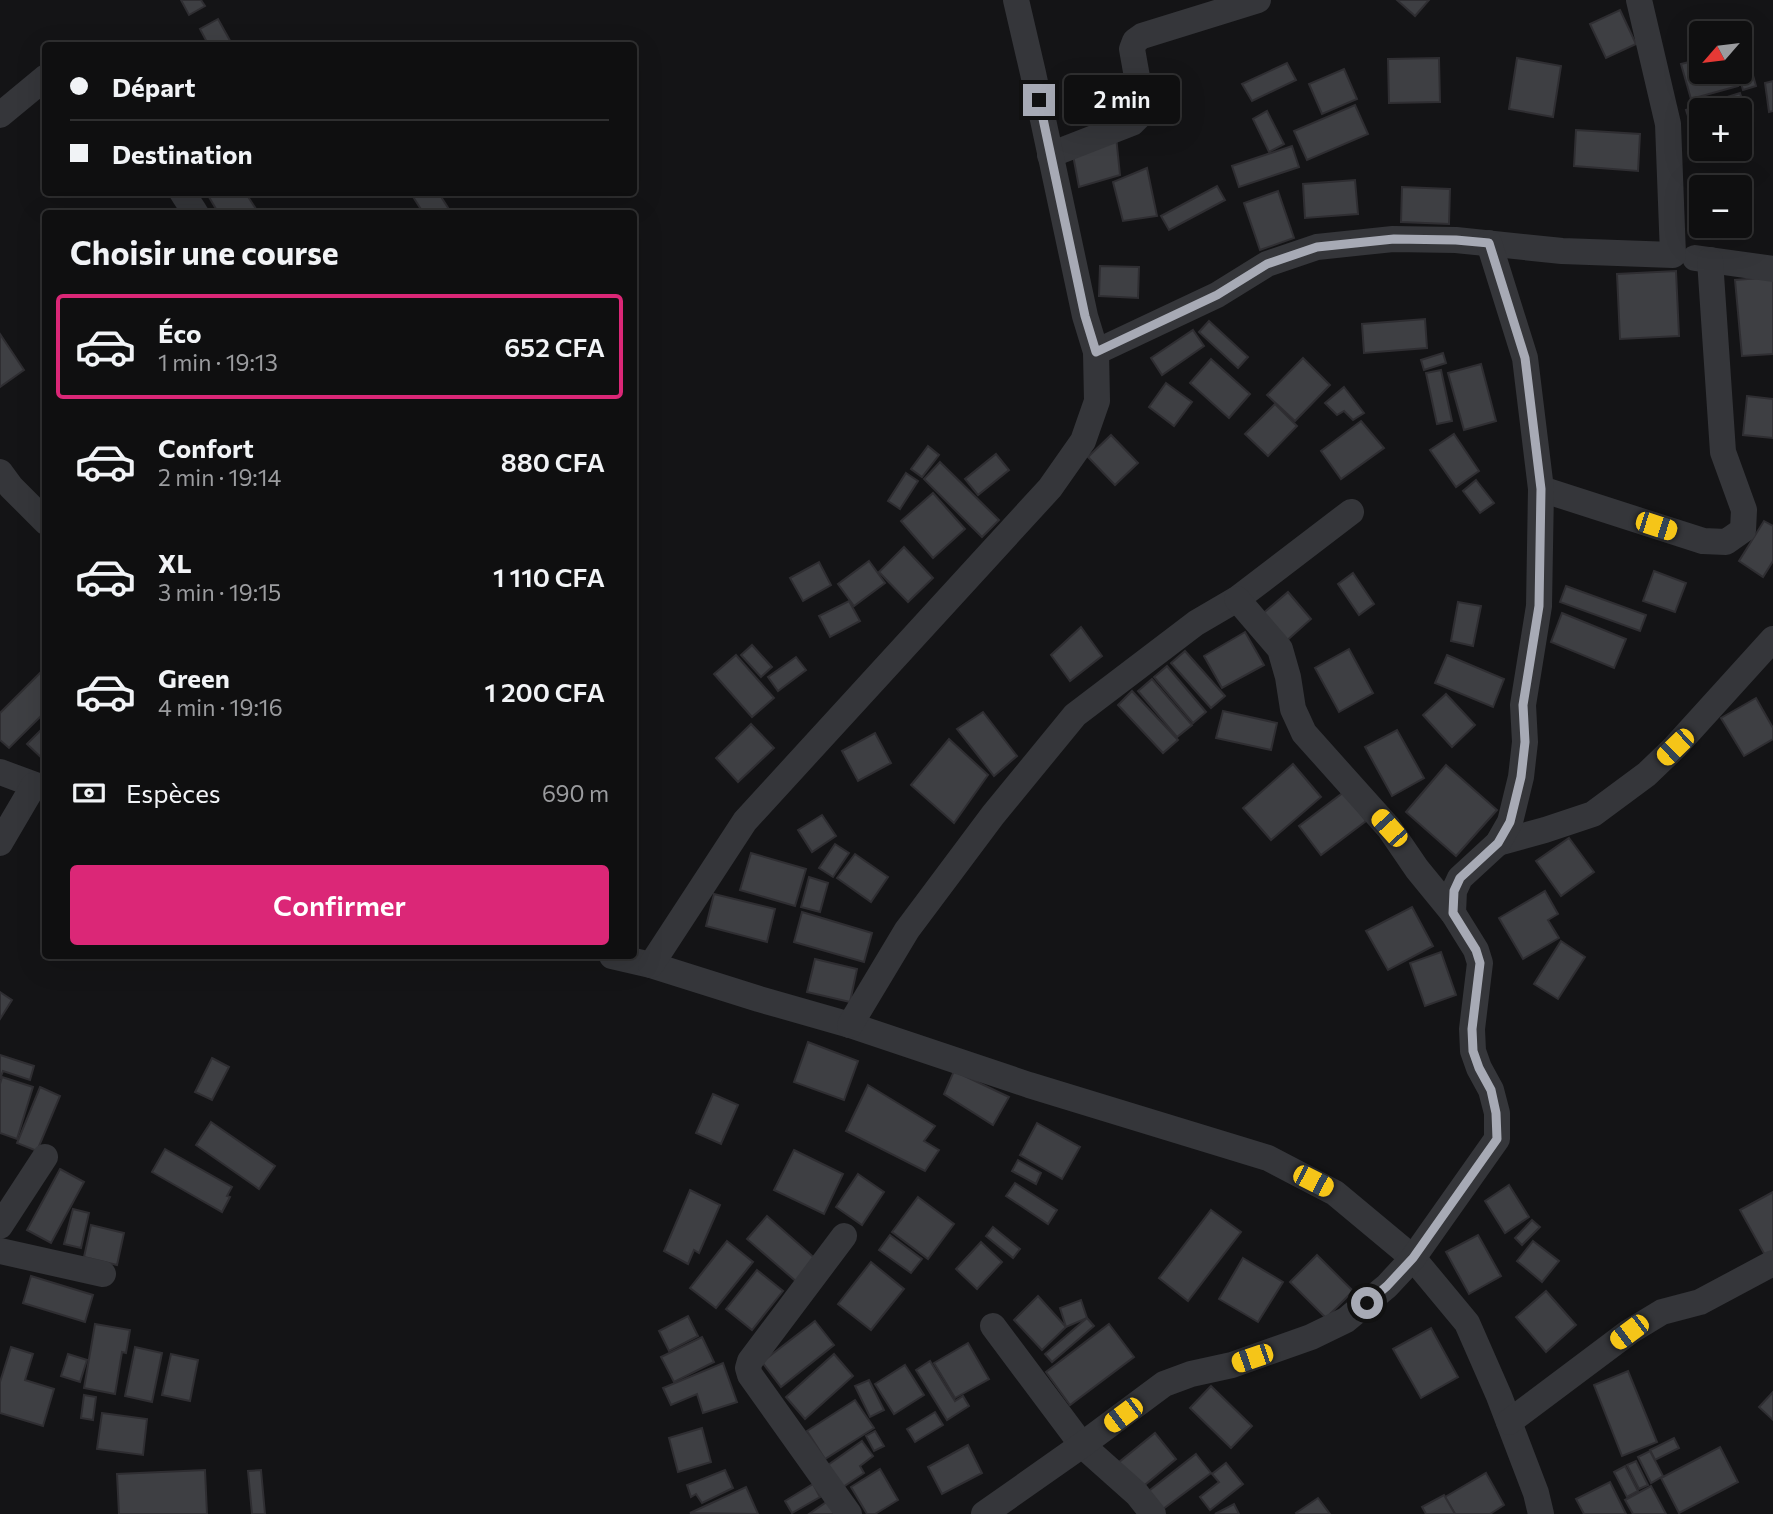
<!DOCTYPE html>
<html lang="fr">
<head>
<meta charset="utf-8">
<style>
	:root { --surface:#0f0f10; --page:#181819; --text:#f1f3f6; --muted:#9b9c9f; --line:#2f2f30; --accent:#db2777 }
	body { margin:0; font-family:Commissioner,sans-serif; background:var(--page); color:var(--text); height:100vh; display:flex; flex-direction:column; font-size:26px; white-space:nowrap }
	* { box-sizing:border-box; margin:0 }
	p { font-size:23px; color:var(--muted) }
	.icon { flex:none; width:38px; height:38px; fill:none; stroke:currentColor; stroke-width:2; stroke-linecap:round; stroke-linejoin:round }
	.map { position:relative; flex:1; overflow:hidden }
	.details { position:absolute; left:42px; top:210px; width:595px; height:749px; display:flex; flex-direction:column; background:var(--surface); border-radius:7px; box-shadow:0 7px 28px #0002,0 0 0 2px var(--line) }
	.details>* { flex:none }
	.top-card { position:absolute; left:42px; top:42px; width:595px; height:154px; border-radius:7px; box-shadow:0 7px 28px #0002,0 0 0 2px var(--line); display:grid; align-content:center; height:154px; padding:0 28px; background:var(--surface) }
	.needle { width:46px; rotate:242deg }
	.buttons { position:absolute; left:1689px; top:21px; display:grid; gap:14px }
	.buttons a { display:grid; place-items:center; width:63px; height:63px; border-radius:7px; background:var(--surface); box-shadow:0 7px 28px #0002,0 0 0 2px var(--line); font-size:35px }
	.end { position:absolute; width:32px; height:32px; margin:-16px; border:9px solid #a7aab5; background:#111; box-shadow:0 0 0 4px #111 }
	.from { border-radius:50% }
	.bubble { position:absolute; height:49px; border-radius:7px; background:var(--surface); box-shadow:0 7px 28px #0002,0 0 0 2px var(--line); font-size:23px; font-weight:600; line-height:49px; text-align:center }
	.car { position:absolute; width:21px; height:42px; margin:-21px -10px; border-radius:9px; box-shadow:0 0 5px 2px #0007; background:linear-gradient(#f5c518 24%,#345 0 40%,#f5c518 0 76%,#345 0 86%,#f5c518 0) }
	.top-card b { display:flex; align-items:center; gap:24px; height:66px; font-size:26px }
	.top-card b+b { border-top:2px solid var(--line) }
	.top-card i { width:18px; height:18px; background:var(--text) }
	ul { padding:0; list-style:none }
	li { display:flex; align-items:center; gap:21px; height:105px; margin:0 14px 10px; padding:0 14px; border:4px solid transparent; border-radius:7px }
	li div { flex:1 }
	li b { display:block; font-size:26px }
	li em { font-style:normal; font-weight:600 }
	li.selected { border-color:var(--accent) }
	li>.icon { width:63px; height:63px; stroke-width:1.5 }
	h2 { padding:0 28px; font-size:32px; line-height:84px }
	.pay { display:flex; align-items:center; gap:18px; height:77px; padding:0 28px; font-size:26px }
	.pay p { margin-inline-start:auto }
	.cta { display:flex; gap:14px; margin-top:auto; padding:14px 28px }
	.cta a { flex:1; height:80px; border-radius:7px; background:var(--accent); color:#fff; font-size:28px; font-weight:600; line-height:80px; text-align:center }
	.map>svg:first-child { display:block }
	.building { fill:#3e3f43; stroke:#2f2e32; stroke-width:2 }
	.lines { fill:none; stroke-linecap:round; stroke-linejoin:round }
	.minor { stroke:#35363a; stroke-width:26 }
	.route { stroke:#a7aab5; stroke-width:9 }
</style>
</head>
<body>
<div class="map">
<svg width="1773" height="1514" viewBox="0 0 1773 1514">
	<rect width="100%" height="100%" fill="#141416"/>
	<!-- building -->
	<g class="building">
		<path d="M181,0H201L205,6L189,15Z"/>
		<path d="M1397,0H1429L1415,16Z"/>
		<path d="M1620,10L1636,44L1606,58L1590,24Z"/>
		<path d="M218,19L233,46H209L200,29Z"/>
		<path d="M1744,43L1756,86L1743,90L1738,72H1740V44Z"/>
		<path d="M1439,58L1440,102L1389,103L1388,59Z"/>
		<path d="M1517,58L1561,66L1553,117L1509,109Z"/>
		<path d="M1701,59V72H1734L1738,86L1691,99L1681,64Z"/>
		<path d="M1287,63L1296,80L1252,101L1242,84Z"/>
		<path d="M1344,69L1357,99L1322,114L1309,84Z"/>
		<path d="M1773,81V111L1769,112L1765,83Z"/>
		<path d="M1740,93L1751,127L1740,131V110H1701V143L1697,144L1686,110Z"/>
		<path d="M1355,105L1368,134L1307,160L1294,131Z"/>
		<path d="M1267,111L1284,144L1269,152L1253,119Z"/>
		<path d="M1576,130L1640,134L1638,171L1574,166Z"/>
		<path d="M1116,136L1120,175L1079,187L1072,150Z"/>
		<path d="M1292,146L1299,167L1239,187L1232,166Z"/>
		<path d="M1147,168L1157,216L1123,221L1113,182Z"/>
		<path d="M1355,180L1358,214L1305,218L1303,184Z"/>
		<path d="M1217,186L1225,200L1169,230L1161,216Z"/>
		<path d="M1402,187L1450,189L1449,224L1401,222Z"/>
		<path d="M1278,191L1294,238L1260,250L1244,203Z"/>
		<path d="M206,192H245L256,209L249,214H226L225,211L219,214Z"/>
		<path d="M410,192H438L452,214H424Z"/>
		<path d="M1100,266L1139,267L1138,298L1099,296Z"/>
		<path d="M1676,271L1679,336L1620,339L1617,274Z"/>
		<path d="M1773,277V354L1742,356L1735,280Z"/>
		<path d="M1425,319L1427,348L1364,353L1362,324Z"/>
		<path d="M1209,321L1248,357L1238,368L1199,332Z"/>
		<path d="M1193,330L1204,346L1162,375L1151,358Z"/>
		<path d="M0,334L24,370L0,387Z"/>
		<path d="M1443,353L1446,363L1424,370L1421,360Z"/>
		<path d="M1303,358L1330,385L1295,421L1267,395Z"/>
		<path d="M1211,359L1250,394L1229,418L1190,383Z"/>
		<path d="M1481,364L1496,421L1464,430L1448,373Z"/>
		<path d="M1441,370L1452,421L1437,424L1426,373Z"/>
		<path d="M1166,383L1192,402L1174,426L1149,407Z"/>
		<path d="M1344,387L1364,413L1353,420L1344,411L1337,415L1325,403Z"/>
		<path d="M1747,396L1773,399V438L1743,435Z"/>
		<path d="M1275,404L1297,426L1268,456L1245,434Z"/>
		<path d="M1361,421L1384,448L1341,479L1321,451Z"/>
		<path d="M1454,434L1479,471L1456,487L1430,450Z"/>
		<path d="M1111,435L1138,463L1115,485L1088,457Z"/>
		<path d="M928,446L939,455L922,477L911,469Z"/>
		<path d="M996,454L1009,470L978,495L965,479Z"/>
		<path d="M940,462L999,520L982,537L924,479Z"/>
		<path d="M906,473L918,481L900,509L888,501Z"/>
		<path d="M1476,480L1494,503L1480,513L1463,491Z"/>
		<path d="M933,493L965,529L933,558L901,521Z"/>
		<path d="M1764,521L1773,526V561L1763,577L1739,561Z"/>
		<path d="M904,547L933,578L908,602L879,572Z"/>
		<path d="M869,561L885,583L854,606L838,584Z"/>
		<path d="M819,562L831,585L803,601L790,578Z"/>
		<path d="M1654,571L1686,583L1675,612L1643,601Z"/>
		<path d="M1353,573L1374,604L1359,615L1338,584Z"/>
		<path d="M1566,586L1646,615L1640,631L1560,602Z"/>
		<path d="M1288,592L1311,619L1284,643L1261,615Z"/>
		<path d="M849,601L860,621L830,637L819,616Z"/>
		<path d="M1458,602L1481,606L1473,646L1451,641Z"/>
		<path d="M1562,613L1626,639L1614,668L1551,642Z"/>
		<path d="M1081,627L1102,656L1070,681L1051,655Z"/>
		<path d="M1245,632L1264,665L1222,688L1204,656Z"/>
		<path d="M752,645L772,667L761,677L741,655Z"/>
		<path d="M1349,649L1373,693L1339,712L1315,668Z"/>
		<path d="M1185,651L1225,696L1211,708L1171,663Z"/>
		<path d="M736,655L774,698L752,717L714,674Z"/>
		<path d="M1447,655L1504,679L1493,707L1435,683Z"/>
		<path d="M796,657L806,670L778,691L768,677Z"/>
		<path d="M1167,666L1206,712L1193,723L1154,677Z"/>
		<path d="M46,667V711L9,748L0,740V713Z"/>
		<path d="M1152,679L1192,725L1177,737L1138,691Z"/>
		<path d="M1132,691L1178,740L1163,753L1118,705Z"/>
		<path d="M1446,694L1475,725L1452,747L1423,715Z"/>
		<path d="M1756,698L1773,728V739L1744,756L1721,718Z"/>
		<path d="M1223,711L1277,723L1271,750L1216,738Z"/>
		<path d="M983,712L1017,756L994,776L957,729Z"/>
		<path d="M751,724L774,748L738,782L716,758Z"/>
		<path d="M46,725V762L27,744Z"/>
		<path d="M1397,730L1424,778L1392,796L1365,747Z"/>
		<path d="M875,733L891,763L858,781L842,751Z"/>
		<path d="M949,739L988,775L954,823L911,785Z"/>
		<path d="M1293,764L1321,797L1271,840L1243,808Z"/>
		<path d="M1446,765L1497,810L1456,856L1406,812Z"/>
		<path d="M1344,792L1366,821L1321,855L1299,826Z"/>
		<path d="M822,815L836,836L812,852L798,830Z"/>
		<path d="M1569,838L1594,872L1561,896L1536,861Z"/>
		<path d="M835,844L849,853L833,877L819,868Z"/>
		<path d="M751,853L806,869L795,906L740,890Z"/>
		<path d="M855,854L888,877L871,902L837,878Z"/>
		<path d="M809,877L828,883L820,912L801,907Z"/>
		<path d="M1545,891L1558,914L1548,920L1559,938L1523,959L1499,918Z"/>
		<path d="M714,894L775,909L767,942L706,926Z"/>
		<path d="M1412,907L1433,946L1388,970L1366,931Z"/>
		<path d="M802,912L872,933L864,962L794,942Z"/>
		<path d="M1561,941L1585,957L1558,999L1534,984Z"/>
		<path d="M1441,952L1456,995L1425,1006L1410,963Z"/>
		<path d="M815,959L857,969L850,1002L807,992Z"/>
		<path d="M0,992L12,1000L0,1019Z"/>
		<path d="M808,1042L858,1061L844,1100L794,1082Z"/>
		<path d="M0,1055L34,1066L30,1080L3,1071L0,1079Z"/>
		<path d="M212,1058L229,1067L212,1100L195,1092Z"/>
		<path d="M954,1071L1009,1097L993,1125L944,1094Z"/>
		<path d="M2,1077L33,1087L17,1139L0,1133V1084Z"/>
		<path d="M868,1085L935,1126L924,1141L939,1150L925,1171L846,1131Z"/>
		<path d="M40,1087L60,1096L37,1151L17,1143Z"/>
		<path d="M713,1094L738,1105L721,1144L696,1133Z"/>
		<path d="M211,1122L275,1166L259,1189L196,1145Z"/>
		<path d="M1037,1123L1080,1147L1062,1179L1020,1155Z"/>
		<path d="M165,1149L232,1187L227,1196L230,1197L222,1212L152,1172Z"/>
		<path d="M794,1150L843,1174L824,1214L774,1190Z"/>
		<path d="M1018,1160L1041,1173L1036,1184L1012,1171Z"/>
		<path d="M60,1169L84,1182L51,1243L27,1230Z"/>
		<path d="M858,1174L884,1192L862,1225L836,1207Z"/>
		<path d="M1015,1183L1057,1210L1048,1224L1006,1196Z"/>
		<path d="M1509,1185L1529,1217L1505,1233L1485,1201Z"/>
		<path d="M690,1190L720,1205L699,1253L694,1250L688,1264L664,1251Z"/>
		<path d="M1773,1192V1253L1766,1257L1740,1210Z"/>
		<path d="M918,1197L954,1224L928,1259L892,1232Z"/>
		<path d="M73,1209L89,1213L81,1248L64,1244Z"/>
		<path d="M1211,1210L1241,1232L1188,1301L1159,1278Z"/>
		<path d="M767,1216L818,1261L798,1283L747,1239Z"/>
		<path d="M1532,1220L1540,1227L1522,1245L1515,1238Z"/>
		<path d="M91,1225L124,1233L117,1265L84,1257Z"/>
		<path d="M993,1227L1020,1249L1013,1258L986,1236Z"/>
		<path d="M890,1235L922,1259L911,1273L879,1250Z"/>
		<path d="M1478,1235L1501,1276L1469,1294L1446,1252Z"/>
		<path d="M727,1241L753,1262L716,1308L690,1288Z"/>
		<path d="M1533,1241L1559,1261L1542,1282L1517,1261Z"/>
		<path d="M981,1242L1002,1262L977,1289L956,1269Z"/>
		<path d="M1317,1255L1353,1291L1326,1318L1290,1282Z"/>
		<path d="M1243,1258L1283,1282L1258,1322L1219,1299Z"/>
		<path d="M871,1262L904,1289L871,1330L838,1304Z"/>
		<path d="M757,1270L783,1291L752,1330L726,1309Z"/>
		<path d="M31,1276L93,1295L85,1322L23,1303Z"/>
		<path d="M1546,1291L1576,1325L1546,1352L1516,1317Z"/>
		<path d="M1038,1296L1066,1327L1042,1350L1014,1320Z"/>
		<path d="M1081,1300L1087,1318L1066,1327L1060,1308Z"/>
		<path d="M688,1316L698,1336L669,1351L659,1331Z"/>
		<path d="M1087,1318L1094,1326L1052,1362L1045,1354Z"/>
		<path d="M815,1321L834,1345L781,1387L762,1362Z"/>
		<path d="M95,1324L130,1330L126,1353L122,1352L115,1394L84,1388Z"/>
		<path d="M1109,1324L1134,1357L1070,1405L1046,1372Z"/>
		<path d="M1431,1328L1458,1377L1421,1398L1393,1349Z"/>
		<path d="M702,1337L714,1362L674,1382L661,1357Z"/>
		<path d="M968,1343L989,1379L955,1398L934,1363Z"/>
		<path d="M11,1347L33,1354L25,1380L54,1389L43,1426L0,1413V1382Z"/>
		<path d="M135,1347L162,1353L152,1402L125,1396Z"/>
		<path d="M68,1354L87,1360L80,1382L61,1376Z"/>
		<path d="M171,1354L198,1360L190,1401L162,1395Z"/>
		<path d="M834,1354L853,1376L805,1419L786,1397Z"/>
		<path d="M930,1361L955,1401L963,1396L969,1406L947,1420L916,1370Z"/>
		<path d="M723,1363L737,1402L703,1413L697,1394L671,1405L663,1388Z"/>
		<path d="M905,1365L924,1395L894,1414L875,1384Z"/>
		<path d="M1628,1371L1657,1442L1622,1456L1594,1385Z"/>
		<path d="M869,1380L884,1410L870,1417L855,1386Z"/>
		<path d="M1211,1386L1252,1426L1231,1448L1190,1408Z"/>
		<path d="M1773,1392V1420L1759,1407Z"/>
		<path d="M84,1395L96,1397L93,1420L81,1418Z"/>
		<path d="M855,1400L874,1428L825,1459L807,1431Z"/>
		<path d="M935,1412L943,1425L915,1442L907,1429Z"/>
		<path d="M102,1413L147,1419L143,1455L97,1449Z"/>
		<path d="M702,1428L711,1462L678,1472L669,1438Z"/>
		<path d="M875,1431L884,1446L874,1451L866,1436Z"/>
		<path d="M1155,1433L1176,1459L1140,1489L1118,1463Z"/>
		<path d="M1674,1438L1679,1448L1655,1460L1650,1450Z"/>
		<path d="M862,1441L873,1456L860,1466L864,1473L843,1487L828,1465Z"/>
		<path d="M968,1445L982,1473L942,1494L928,1467Z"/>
		<path d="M1720,1447L1738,1482L1679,1513L1661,1478Z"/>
		<path d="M1650,1451L1663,1476L1651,1483L1638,1457Z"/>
		<path d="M1196,1454L1211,1473L1159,1512L1145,1494Z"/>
		<path d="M1636,1461L1648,1485L1639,1489L1627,1465Z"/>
		<path d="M1226,1463L1243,1484L1210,1510L1200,1497L1219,1482L1212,1474Z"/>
		<path d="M1625,1466L1638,1491L1627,1497L1614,1472Z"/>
		<path d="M880,1469L898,1500L875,1514H867L851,1487Z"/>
		<path d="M205,1470L207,1514H119L117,1474Z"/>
		<path d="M261,1470L265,1514H252L248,1471Z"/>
		<path d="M725,1470L733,1488L702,1503L696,1494L691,1497L687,1485Z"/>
		<path d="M1486,1473L1504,1505L1490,1514H1455L1445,1497Z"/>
		<path d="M1610,1482L1626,1514H1584L1576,1499Z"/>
		<path d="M813,1484L820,1497L792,1513L785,1501Z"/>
		<path d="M1651,1486L1666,1514H1633L1625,1500Z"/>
		<path d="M746,1487L758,1514L690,1513Z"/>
		<path d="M1444,1495L1455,1514H1426L1422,1507Z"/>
		<path d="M1318,1498L1330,1514H1297L1296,1513Z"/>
		<path d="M828,1501L837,1514H809Z"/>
		<path d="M1234,1504L1239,1514H1215Z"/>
	</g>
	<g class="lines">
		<!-- minor -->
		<g class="minor">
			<path d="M0,115L46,77"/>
			<path d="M1050,155L1132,123L1139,116L1142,105L1132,49L1135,41L1142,36L1258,0"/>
			<path d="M182,192L196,214"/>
			<path d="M1695,258L1773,269"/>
			<path d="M1096,352L1217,295L1267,264L1317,247L1393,239L1456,240L1562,251L1673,255L1668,124L1639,0"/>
			<path d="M0,472L11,487L46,522"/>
			<path d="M1541,489L1703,541L1726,542L1743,530L1744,510L1723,452L1710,260"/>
			<path d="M0,772L46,789"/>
			<path d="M0,843L34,785"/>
			<path d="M1498,843L1545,830L1593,814L1647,774L1675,747L1773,639"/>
			<path d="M1453,913L1454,891L1460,878L1498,843L1510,822L1521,777L1525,742L1523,705L1539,606L1541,489L1525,358L1489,243"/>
			<path d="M612,956L651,965L759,999L850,1025L1029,1085L1268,1158L1335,1193L1413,1258L1467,1323L1499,1396L1536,1493L1541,1514"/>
			<path d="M651,965L745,821L1050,488L1083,441L1097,401L1096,352L1085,316L1033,73L1016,0"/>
			<path d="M850,1025L907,930L993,815L1075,715L1196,623L1237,599L1351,512"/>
			<path d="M0,1226L45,1157"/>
			<path d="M844,1236L750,1361L748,1368L750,1375L849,1514"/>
			<path d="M0,1251L103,1274"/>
			<path d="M993,1326L1082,1445L1137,1494L1153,1514"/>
			<path d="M1509,1422L1629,1332L1662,1312L1700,1302L1773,1263"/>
			<path d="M984,1514L1082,1445L1164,1384L1191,1374L1232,1365L1311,1337L1346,1320L1387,1286L1413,1258L1497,1139V1113L1491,1090L1479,1068L1473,1051L1472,1029L1480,963L1476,950L1453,913L1417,869L1389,828L1304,733L1293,709L1288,677L1280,649L1237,599"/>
		</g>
	</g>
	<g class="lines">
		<!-- route -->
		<path class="route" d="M1039,100L1085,316L1096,352L1217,295L1267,264L1317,247L1394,239L1456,240L1489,243L1525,358L1541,489L1539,606L1523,705L1525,742L1521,777L1510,822L1498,843L1460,878L1454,891L1453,913L1476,950L1480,963L1472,1029L1473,1051L1479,1068L1491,1090L1496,1113L1497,1139L1413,1258L1387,1286L1367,1303"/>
	</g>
</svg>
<div class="buttons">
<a><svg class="needle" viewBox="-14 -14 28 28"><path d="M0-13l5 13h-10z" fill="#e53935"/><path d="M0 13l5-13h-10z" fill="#9b9c9f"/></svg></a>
<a>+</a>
<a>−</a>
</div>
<i class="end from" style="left:1367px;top:1303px"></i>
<i class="end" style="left:1039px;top:100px"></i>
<div class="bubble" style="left:1064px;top:75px;width:116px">2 min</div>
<i class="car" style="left:1656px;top:526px;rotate:108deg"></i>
<i class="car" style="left:1675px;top:747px;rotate:226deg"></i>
<i class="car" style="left:1389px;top:828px;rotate:318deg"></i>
<i class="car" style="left:1313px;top:1181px;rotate:117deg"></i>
<i class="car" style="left:1629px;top:1332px;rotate:233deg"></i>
<i class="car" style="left:1252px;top:1358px;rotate:251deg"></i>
<i class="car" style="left:1123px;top:1415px;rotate:233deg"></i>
<div class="top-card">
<b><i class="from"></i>Départ</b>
<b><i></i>Destination</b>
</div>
<section class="details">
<h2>Choisir une course</h2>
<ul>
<li class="selected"><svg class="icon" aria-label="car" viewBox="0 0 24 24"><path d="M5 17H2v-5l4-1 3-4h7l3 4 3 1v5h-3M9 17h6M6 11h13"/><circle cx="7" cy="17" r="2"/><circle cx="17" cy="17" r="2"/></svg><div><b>Éco</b><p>1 min · 19:13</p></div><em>652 CFA</em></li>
<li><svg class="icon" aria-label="car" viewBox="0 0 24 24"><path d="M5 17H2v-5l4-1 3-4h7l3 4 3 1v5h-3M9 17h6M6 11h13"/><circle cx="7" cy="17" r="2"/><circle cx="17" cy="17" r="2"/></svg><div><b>Confort</b><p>2 min · 19:14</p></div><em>880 CFA</em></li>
<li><svg class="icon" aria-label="car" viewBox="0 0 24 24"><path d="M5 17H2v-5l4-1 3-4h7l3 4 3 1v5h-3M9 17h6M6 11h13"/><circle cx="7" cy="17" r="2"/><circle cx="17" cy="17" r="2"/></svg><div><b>XL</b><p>3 min · 19:15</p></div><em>1 110 CFA</em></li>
<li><svg class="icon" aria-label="car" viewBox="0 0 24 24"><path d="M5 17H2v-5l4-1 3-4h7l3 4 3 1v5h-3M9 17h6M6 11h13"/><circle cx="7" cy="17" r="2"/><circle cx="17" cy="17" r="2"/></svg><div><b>Green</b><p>4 min · 19:16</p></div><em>1 200 CFA</em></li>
</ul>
<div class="pay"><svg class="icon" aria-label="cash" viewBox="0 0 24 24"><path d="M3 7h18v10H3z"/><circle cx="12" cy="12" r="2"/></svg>Espèces<p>690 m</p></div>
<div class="cta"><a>Confirmer</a></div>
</section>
</div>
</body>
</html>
